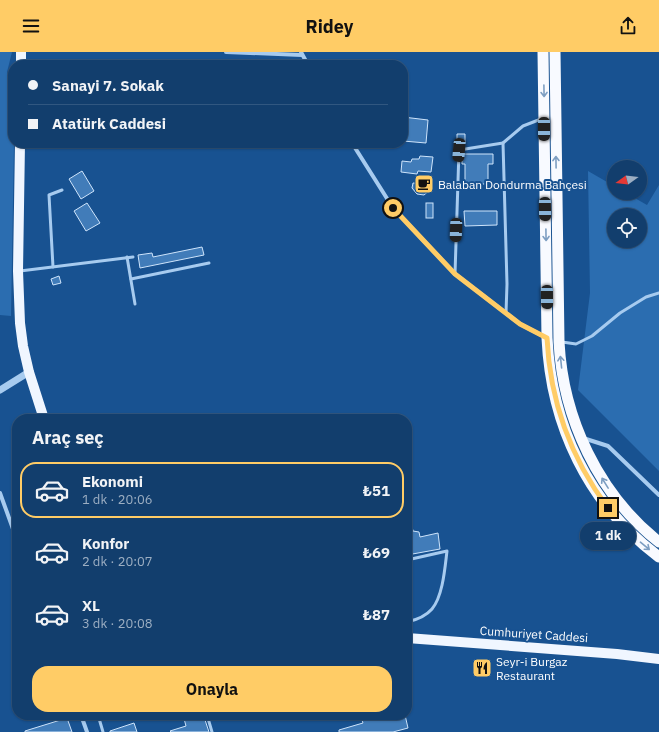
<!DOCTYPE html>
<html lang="tr">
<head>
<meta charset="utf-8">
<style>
	:root { --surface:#123e6d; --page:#1b4572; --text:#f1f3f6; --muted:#9caec2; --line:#315780; --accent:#fc6 }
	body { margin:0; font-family:"IBM Plex Sans",sans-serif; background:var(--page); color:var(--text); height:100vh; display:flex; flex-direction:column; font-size:15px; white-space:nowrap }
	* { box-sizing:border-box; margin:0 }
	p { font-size:13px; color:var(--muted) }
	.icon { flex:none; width:22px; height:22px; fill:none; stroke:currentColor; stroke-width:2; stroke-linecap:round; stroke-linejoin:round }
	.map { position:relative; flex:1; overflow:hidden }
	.drawer { position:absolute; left:12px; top:362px; width:400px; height:306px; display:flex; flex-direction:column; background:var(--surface); border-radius:16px; box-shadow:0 1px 3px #0004,0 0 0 1px var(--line) }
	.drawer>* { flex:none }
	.hud { position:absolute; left:8px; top:8px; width:400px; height:88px; border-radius:16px; box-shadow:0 1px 3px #0004,0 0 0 1px var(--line); display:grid; align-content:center; height:88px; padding:0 20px; background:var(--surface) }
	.needle { width:26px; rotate:255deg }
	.buttons { position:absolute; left:607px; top:108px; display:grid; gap:8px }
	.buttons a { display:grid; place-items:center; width:40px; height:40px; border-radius:50%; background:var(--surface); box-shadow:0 1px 3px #0004,0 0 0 1px var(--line); font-size:20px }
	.end { position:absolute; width:18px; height:18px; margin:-9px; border:5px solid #fc6; background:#111; box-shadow:0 0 0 2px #111 }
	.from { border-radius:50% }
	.bubble { position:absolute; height:28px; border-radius:14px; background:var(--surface); box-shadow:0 1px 3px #0004,0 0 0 1px var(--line); font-size:13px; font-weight:700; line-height:28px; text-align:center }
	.car { position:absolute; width:12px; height:24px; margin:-12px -6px; border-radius:5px; box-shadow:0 0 3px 1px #0007; background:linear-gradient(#222 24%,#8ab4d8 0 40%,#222 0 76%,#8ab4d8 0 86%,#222 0) }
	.hud b { display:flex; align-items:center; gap:14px; height:38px; font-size:15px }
	.hud b+b { border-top:1px solid var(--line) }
	.hud i { width:10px; height:10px; background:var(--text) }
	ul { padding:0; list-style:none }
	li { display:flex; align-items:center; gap:12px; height:56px; margin:0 8px 6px; padding:0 12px; border:2px solid transparent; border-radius:16px }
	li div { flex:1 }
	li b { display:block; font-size:15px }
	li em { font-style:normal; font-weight:700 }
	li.selected { border-color:var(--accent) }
	li>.icon { width:36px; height:36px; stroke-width:1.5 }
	h2 { padding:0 20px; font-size:18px; line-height:48px }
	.primary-button { display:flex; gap:8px; margin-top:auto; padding:8px 20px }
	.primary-button a { flex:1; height:46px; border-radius:16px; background:var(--accent); color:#111; font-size:16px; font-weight:700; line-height:46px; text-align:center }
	header { display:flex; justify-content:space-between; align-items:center; height:52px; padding:0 20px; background:var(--accent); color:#111; font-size:18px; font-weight:700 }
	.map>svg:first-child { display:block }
	.green { fill:#2b6db0; fill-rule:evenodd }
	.building { fill:#417cb9; stroke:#cee4fb }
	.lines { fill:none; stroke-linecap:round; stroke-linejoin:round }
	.service { stroke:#a7cbef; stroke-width:3 }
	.minor { stroke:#a7cbef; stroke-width:4 }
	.tertiary { stroke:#a7cbef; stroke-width:7 }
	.primary { stroke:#f0f6ff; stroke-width:10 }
	.trunk { stroke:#f8faff; stroke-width:11 }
	.oneway { stroke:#7d9ec2 }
	.route { stroke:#fc6; stroke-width:5 }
	.labels { text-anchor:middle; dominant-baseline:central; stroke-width:4; stroke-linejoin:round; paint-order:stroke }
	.poi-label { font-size:12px; fill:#fff; stroke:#185291; text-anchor:start }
	.street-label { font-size:12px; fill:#fff; stroke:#185291 }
</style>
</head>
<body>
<header><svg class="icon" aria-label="menu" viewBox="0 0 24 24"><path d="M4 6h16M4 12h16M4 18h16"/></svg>Ridey<svg class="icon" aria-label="share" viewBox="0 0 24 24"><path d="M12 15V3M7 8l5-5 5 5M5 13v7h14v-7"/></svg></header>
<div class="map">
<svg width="659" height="680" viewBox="0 0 659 680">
	<rect width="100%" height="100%" fill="#185291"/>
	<!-- green -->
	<g class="green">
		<path d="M0,0H12L7,20L13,68L14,91L11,264L0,263Z"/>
		<path d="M588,119L614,134V141H626L647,153L659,133V419L578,338L590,241ZM614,163H640V189H614Z"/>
	</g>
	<!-- building -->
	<g class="building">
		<path d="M403,65L428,68L426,91L403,89Z"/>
		<path d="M457,82H465V91L457,90Z"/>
		<path d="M462,102H493V112H488V132H465V112H462Z"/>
		<path d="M420,104L433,105L431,120L418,119L417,122L401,120L402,109L411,110L412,107H419Z"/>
		<path d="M82,119L94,139L81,147L69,127Z"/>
		<path d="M413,131L431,132L430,138L424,143L417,142L412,136Z"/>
		<path d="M87,151L100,171L86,179L74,159Z"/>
		<rect x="426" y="151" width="7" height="15"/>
		<path d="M464,159H497V173L465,174Z"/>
		<path d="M202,195L204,203L140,216L138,203L152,201L153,205Z"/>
		<path d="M59,224L61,231L53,233L51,227Z"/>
		<path d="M407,464H410L413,479L419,480L420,485L438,481L440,497L407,503Z"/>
		<path d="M183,663H202L204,668H205L209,680H171L170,679L186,674Z"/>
		<path d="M360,663H405L408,676L393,680H339V678L363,671Z"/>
		<path d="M67,666L72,680H25V679Z"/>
		<path d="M134,671L137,680H110V679Z"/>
	</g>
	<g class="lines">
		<!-- service -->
		<g class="service">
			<path d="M127,205L135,252"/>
			<path d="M53,215L49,143L62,138"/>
			<path d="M20,219L133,205"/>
			<path d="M455,222L459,98L503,91"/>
			<path d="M131,227L209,211"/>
			<path d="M506,261L507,232L503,91L523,74L541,67"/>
			<path d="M562,290L576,292L592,284L620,261L646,245L659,241"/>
			<path d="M407,508L447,499C445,515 443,544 432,557C426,564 416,568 407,570"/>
			<path d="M98,663L103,680"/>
			<path d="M207,663L212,680"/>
		</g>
		<!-- minor -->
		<g class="minor">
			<path d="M226,0L302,3"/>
			<path d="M301,0L308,13"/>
			<path d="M352,91L393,156L455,222L520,272L545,285"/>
			<path d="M583,386L608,394L659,443"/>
			<path d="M0,441L17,488"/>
			<path d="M81,663L87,680"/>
		</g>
		<!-- tertiary -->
		<path class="tertiary" d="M0,338L29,320"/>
		<!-- primary -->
		<g class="primary">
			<path d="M21,13V0"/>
			<path d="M20,91L18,219L20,271L23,294L29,320L44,367"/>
			<path d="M407,586L617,602L659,607"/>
		</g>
		<!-- trunk -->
		<g class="trunk">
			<path d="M543,0L547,286C551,373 588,452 659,505"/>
			<path d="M555,0L559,290C563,366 598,442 659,490"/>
		</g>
	</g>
	<!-- one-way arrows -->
	<defs><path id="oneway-shaft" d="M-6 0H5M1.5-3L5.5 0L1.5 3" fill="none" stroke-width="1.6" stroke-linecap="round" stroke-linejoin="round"/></defs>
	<g class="oneway">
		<use href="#oneway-shaft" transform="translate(544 39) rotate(89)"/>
		<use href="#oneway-shaft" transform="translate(556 110) rotate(-91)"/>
		<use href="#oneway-shaft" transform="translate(546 183) rotate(89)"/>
		<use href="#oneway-shaft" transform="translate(561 310) rotate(-96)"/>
		<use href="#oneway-shaft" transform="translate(605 431) rotate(-122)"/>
		<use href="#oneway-shaft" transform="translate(645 494) rotate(40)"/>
	</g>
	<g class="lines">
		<!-- route -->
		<path class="route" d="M393,156L455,222L520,272L547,286C550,350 570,405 608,456"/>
	</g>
	<!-- icons -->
	<defs>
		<symbol id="cafe-square" viewBox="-11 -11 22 22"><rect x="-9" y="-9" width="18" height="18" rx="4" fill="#fc6" stroke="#185291"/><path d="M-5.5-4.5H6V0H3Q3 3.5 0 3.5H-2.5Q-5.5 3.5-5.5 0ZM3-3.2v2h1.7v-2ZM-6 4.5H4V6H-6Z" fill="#111"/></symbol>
		<symbol id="restaurant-square" viewBox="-11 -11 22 22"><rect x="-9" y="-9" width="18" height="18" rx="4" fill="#fc6" stroke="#185291"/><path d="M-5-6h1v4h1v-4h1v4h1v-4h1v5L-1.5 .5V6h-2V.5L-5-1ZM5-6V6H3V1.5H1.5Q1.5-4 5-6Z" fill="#111"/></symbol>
	</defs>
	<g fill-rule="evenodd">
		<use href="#cafe-square" x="413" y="121" width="22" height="22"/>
		<use href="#restaurant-square" x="471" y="605" width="22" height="22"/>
	</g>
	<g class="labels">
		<!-- poi labels -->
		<g class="poi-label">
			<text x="438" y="132">Balaban Dondurma Bahçesi</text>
			<text x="496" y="609">Seyr-i Burgaz<tspan x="496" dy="14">Restaurant</tspan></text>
		</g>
		<!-- street labels -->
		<g class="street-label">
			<text transform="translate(534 582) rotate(4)">Cumhuriyet Caddesi</text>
		</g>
	</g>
</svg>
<div class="buttons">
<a><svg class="needle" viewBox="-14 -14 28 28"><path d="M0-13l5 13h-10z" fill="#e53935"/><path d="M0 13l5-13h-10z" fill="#9caec2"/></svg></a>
<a><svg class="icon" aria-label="locate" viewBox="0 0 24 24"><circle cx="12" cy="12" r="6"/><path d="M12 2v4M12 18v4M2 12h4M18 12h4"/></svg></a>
</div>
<i class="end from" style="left:393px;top:156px"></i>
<i class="end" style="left:608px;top:456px"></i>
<div class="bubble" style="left:580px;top:470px;width:56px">1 dk</div>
<i class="car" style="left:544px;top:77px;rotate:180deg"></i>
<i class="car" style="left:459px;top:98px;rotate:185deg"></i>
<i class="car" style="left:545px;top:157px;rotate:179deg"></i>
<i class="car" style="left:456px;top:178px;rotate:182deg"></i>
<i class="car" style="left:547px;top:245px;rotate:179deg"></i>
<div class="hud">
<b><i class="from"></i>Sanayi 7. Sokak</b>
<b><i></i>Atatürk Caddesi</b>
</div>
<section class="drawer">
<h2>Araç seç</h2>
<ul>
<li class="selected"><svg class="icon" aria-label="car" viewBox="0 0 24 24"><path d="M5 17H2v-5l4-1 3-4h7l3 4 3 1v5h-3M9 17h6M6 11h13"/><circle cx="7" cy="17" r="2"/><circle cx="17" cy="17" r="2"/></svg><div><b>Ekonomi</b><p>1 dk · 20:06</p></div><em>₺51</em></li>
<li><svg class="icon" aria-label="car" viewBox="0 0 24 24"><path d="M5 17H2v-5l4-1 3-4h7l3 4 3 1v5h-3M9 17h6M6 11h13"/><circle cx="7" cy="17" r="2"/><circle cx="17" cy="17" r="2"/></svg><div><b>Konfor</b><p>2 dk · 20:07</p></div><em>₺69</em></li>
<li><svg class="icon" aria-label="car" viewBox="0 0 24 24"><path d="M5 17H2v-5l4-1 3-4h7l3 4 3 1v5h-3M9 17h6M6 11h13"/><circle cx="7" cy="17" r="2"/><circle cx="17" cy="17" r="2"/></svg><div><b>XL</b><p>3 dk · 20:08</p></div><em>₺87</em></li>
</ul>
<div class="primary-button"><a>Onayla</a></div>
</section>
</div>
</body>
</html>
